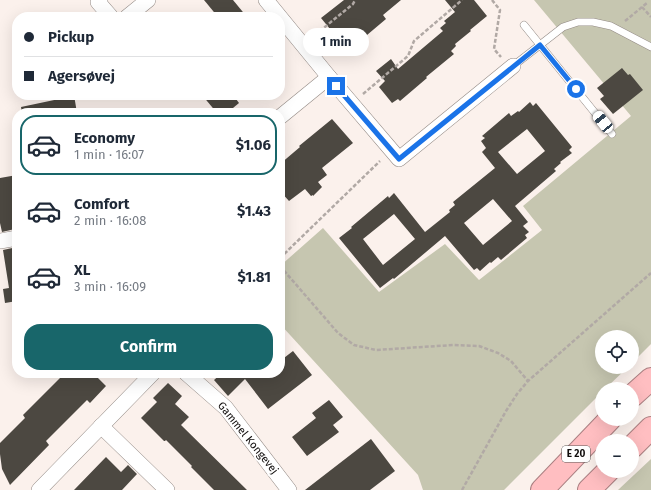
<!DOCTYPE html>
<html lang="en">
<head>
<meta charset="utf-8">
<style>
	:root { --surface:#fff; --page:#f6f6f7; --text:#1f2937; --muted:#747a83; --line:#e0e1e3; --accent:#18666a }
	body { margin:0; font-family:"Fira Sans",sans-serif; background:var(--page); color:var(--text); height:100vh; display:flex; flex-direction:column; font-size:15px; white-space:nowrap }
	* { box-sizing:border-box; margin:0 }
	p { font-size:13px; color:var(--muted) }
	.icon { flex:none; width:22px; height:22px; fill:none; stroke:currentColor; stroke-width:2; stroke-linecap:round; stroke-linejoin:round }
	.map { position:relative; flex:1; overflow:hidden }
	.sheet { position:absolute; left:12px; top:108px; width:273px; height:270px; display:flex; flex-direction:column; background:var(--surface); border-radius:16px; box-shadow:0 4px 16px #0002 }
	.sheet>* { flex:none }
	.top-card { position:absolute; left:12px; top:12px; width:273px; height:88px; border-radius:16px; box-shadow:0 4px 16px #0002; display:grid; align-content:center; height:88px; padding:0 12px; background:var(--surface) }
	.tools { position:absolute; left:595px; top:330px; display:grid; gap:8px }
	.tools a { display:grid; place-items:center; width:44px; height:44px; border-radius:50%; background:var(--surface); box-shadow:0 4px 16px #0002; font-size:20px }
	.end { position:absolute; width:18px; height:18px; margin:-9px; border:5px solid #1a73e8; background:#fff; box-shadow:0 0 0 2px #fff }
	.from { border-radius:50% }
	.bubble { position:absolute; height:28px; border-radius:14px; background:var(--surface); box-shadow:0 4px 16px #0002; font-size:13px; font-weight:700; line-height:28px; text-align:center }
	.car { position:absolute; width:12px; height:24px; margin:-12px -6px; border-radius:5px; box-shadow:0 0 3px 1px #0007; background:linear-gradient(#fff 24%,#345 0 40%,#fff 0 76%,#345 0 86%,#fff 0) }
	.top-card b { display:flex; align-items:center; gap:14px; height:38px; font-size:15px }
	.top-card b+b { border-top:1px solid var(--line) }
	.top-card i { width:10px; height:10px; background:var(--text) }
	ul { padding:7px 0 0; list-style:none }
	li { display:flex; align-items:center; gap:12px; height:60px; margin:0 8px 6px; padding:0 4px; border:2px solid transparent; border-radius:16px }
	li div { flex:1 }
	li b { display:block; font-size:15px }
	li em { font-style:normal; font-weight:700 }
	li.active { border-color:var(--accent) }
	li>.icon { width:36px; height:36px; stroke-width:1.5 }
	.button { display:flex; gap:8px; margin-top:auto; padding:8px 12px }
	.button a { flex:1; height:46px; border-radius:16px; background:var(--accent); color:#fff; font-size:16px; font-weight:700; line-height:46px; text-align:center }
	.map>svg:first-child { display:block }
	.green { fill:#c6c6b0 }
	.building { fill:#4c4841; fill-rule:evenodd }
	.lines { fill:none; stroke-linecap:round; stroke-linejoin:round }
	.lane-casing { stroke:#938a85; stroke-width:8 }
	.street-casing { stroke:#938a85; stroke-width:16 }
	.highway-casing { stroke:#ab8082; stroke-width:24 }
	.path { stroke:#b1a9a5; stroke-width:2.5; stroke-dasharray:4 2; stroke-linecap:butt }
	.lane { stroke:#fff; stroke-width:7 }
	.street { stroke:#fff; stroke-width:15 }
	.highway { stroke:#ffbec1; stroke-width:22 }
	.route { stroke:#1a73e8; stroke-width:5 }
	.labels { text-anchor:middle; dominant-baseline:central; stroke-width:4; stroke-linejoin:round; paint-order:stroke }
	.shield { fill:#fff; stroke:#585655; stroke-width:1 }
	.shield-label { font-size:10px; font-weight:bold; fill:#100d0c }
	.street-label { font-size:11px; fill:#100d0c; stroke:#fff }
</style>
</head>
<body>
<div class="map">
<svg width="651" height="490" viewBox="0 0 651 490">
	<rect width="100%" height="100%" fill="#fbf1ec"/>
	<!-- green -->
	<g class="green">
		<path d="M534,0H651V344L632,363V337H602V367H628L605,389H602V392L504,490H423L418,475L280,324V266L323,228L379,292L445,244L479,280L542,230L523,206L631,116Z"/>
		<path d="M651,459V490H618Z"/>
	</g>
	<!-- building -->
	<g class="building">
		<path d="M204,0H233L247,17H218Z"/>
		<path d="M344,0H401L383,15L386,19L348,51L321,18Z"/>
		<path d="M445,0H474L487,16L470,30L471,31L455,44L456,46L451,51L454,54L426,77L427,78L400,101L398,99L392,103L379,87L385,81L376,71L391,59L398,69L443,31L440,28L446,23L444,21L455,12Z"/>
		<path d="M622,68L628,75L630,74L643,90L613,114L600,99L604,96L597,88Z"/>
		<path d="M58,95H74L77,113H22L21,107L59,99Z"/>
		<path d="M202,95H233L239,103L227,113H217Z"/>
		<path d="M530,102L533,106L536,103L572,147L569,150L572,153L560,162L561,163L554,169L556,171L515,206L528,222L523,226L529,232L525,235L527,238L501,260L498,257L491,263L490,262L480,271L477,268L474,270L445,236L394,279L393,278L380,288L339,238L352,228L351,227L388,196L389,198L394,193L425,232L450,212L449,210L455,205L453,202L495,168L482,152L486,148L481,141L485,138L482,136L509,113L511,116L518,111L519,112ZM527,129L545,151L517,174L498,152ZM493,199L512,221L483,245L464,223ZM394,214L415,239L383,265L363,239Z"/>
		<path d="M332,119L353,143L322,168L327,175L318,182L322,187L313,196V195L311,196L305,189L289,201L280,191V164L300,147L299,146Z"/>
		<path d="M17,175V219L14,220L15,229L2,232L0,223V178Z"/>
		<path d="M17,247V301L5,303L3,289L9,288L3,250Z"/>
		<path d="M293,351L312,375L268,409L245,379L228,396L214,380L222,373H280V361Z"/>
		<path d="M65,373H93L106,386L90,403L87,400L46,441L49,445L10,485L2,469L0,454V443L25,418L23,415Z"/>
		<path d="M168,383L182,396L175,404L189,417L181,425L247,490H214L191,467L192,466L166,440L165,441H164L141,418L157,402L153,398Z"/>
		<path d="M329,400L343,417L333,425L339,432L307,456L292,437L316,418L312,413Z"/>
		<path d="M371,439L395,471L370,490H305Z"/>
		<path d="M106,457L121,472L128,465L137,474L122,490H74Z"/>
	</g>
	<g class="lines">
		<defs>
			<g id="lane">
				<path d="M524,25L612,134"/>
				<path d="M513,66L563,27L578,22H593L611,26L651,47"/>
			</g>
			<g id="street">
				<path d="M100,0L98,2L111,17"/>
				<path d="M266,0L329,77L399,159L513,66"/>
				<path d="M127,17L148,0"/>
				<path d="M280,117L329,77"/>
				<path d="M0,241L17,238"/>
				<path d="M186,373L226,408L289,490"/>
				<path d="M101,426L167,490"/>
				<path d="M39,490L153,373"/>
			</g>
			<g id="highway">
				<path d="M632,396L651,379"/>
				<path d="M632,447L651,428"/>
				<path d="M542,490L610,419"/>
				<path d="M589,490L608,471"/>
			</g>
		</defs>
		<!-- lane casing -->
		<use href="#lane" class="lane-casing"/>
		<!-- street casing -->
		<use href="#street" class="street-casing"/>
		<!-- highway casing -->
		<use href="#highway" class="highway-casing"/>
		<!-- path -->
		<g class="path">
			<path d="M492,0L500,10L494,49L501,57"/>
			<path d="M642,7L651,17"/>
			<path d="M625,21L647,3"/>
			<path d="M315,35L353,4L355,0"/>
			<path d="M363,94L408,56L414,41L462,0"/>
			<path d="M280,258L380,161"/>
			<path d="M280,266L338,333L354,345L376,350L453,345L479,346L498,353L511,361L528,381"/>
			<path d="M462,490L506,411L517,394L528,381L651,273"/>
		</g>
		<!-- lane -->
		<use href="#lane" class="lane"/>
		<!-- street -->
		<use href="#street" class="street"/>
		<!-- highway -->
		<use href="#highway" class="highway"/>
	</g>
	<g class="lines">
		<!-- route -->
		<path class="route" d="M336,86L399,159L540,45L576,89"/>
	</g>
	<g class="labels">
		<!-- shield labels -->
		<rect class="shield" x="562" y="446" width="28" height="16" rx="3"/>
		<g class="shield-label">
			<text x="576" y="454">E 20</text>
		</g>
		<!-- street labels -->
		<g class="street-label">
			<text transform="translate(248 438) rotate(51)">Gammel Kongevej</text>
		</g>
	</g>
</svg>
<div class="tools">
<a><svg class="icon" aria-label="locate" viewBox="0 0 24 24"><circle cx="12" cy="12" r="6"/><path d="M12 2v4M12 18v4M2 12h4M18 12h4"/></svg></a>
<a>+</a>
<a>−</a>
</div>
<i class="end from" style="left:576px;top:89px"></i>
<i class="end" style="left:336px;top:86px"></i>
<div class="bubble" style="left:303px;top:28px;width:66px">1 min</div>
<i class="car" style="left:603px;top:122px;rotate:321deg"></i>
<div class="top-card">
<b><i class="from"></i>Pickup</b>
<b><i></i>Agersøvej</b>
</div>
<section class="sheet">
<ul>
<li class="active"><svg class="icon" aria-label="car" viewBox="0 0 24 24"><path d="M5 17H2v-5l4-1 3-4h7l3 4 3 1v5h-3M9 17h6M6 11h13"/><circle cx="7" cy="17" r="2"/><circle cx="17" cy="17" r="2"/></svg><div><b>Economy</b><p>1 min · 16:07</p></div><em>$1.06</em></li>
<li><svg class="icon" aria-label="car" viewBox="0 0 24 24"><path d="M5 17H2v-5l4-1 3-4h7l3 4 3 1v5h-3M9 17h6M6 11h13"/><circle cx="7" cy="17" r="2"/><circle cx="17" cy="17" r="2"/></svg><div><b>Comfort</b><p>2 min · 16:08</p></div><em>$1.43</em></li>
<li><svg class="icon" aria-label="car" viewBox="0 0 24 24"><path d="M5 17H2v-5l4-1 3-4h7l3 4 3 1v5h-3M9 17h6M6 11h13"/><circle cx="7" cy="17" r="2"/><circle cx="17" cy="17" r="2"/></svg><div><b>XL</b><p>3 min · 16:09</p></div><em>$1.81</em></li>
</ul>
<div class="button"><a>Confirm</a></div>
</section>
</div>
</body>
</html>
